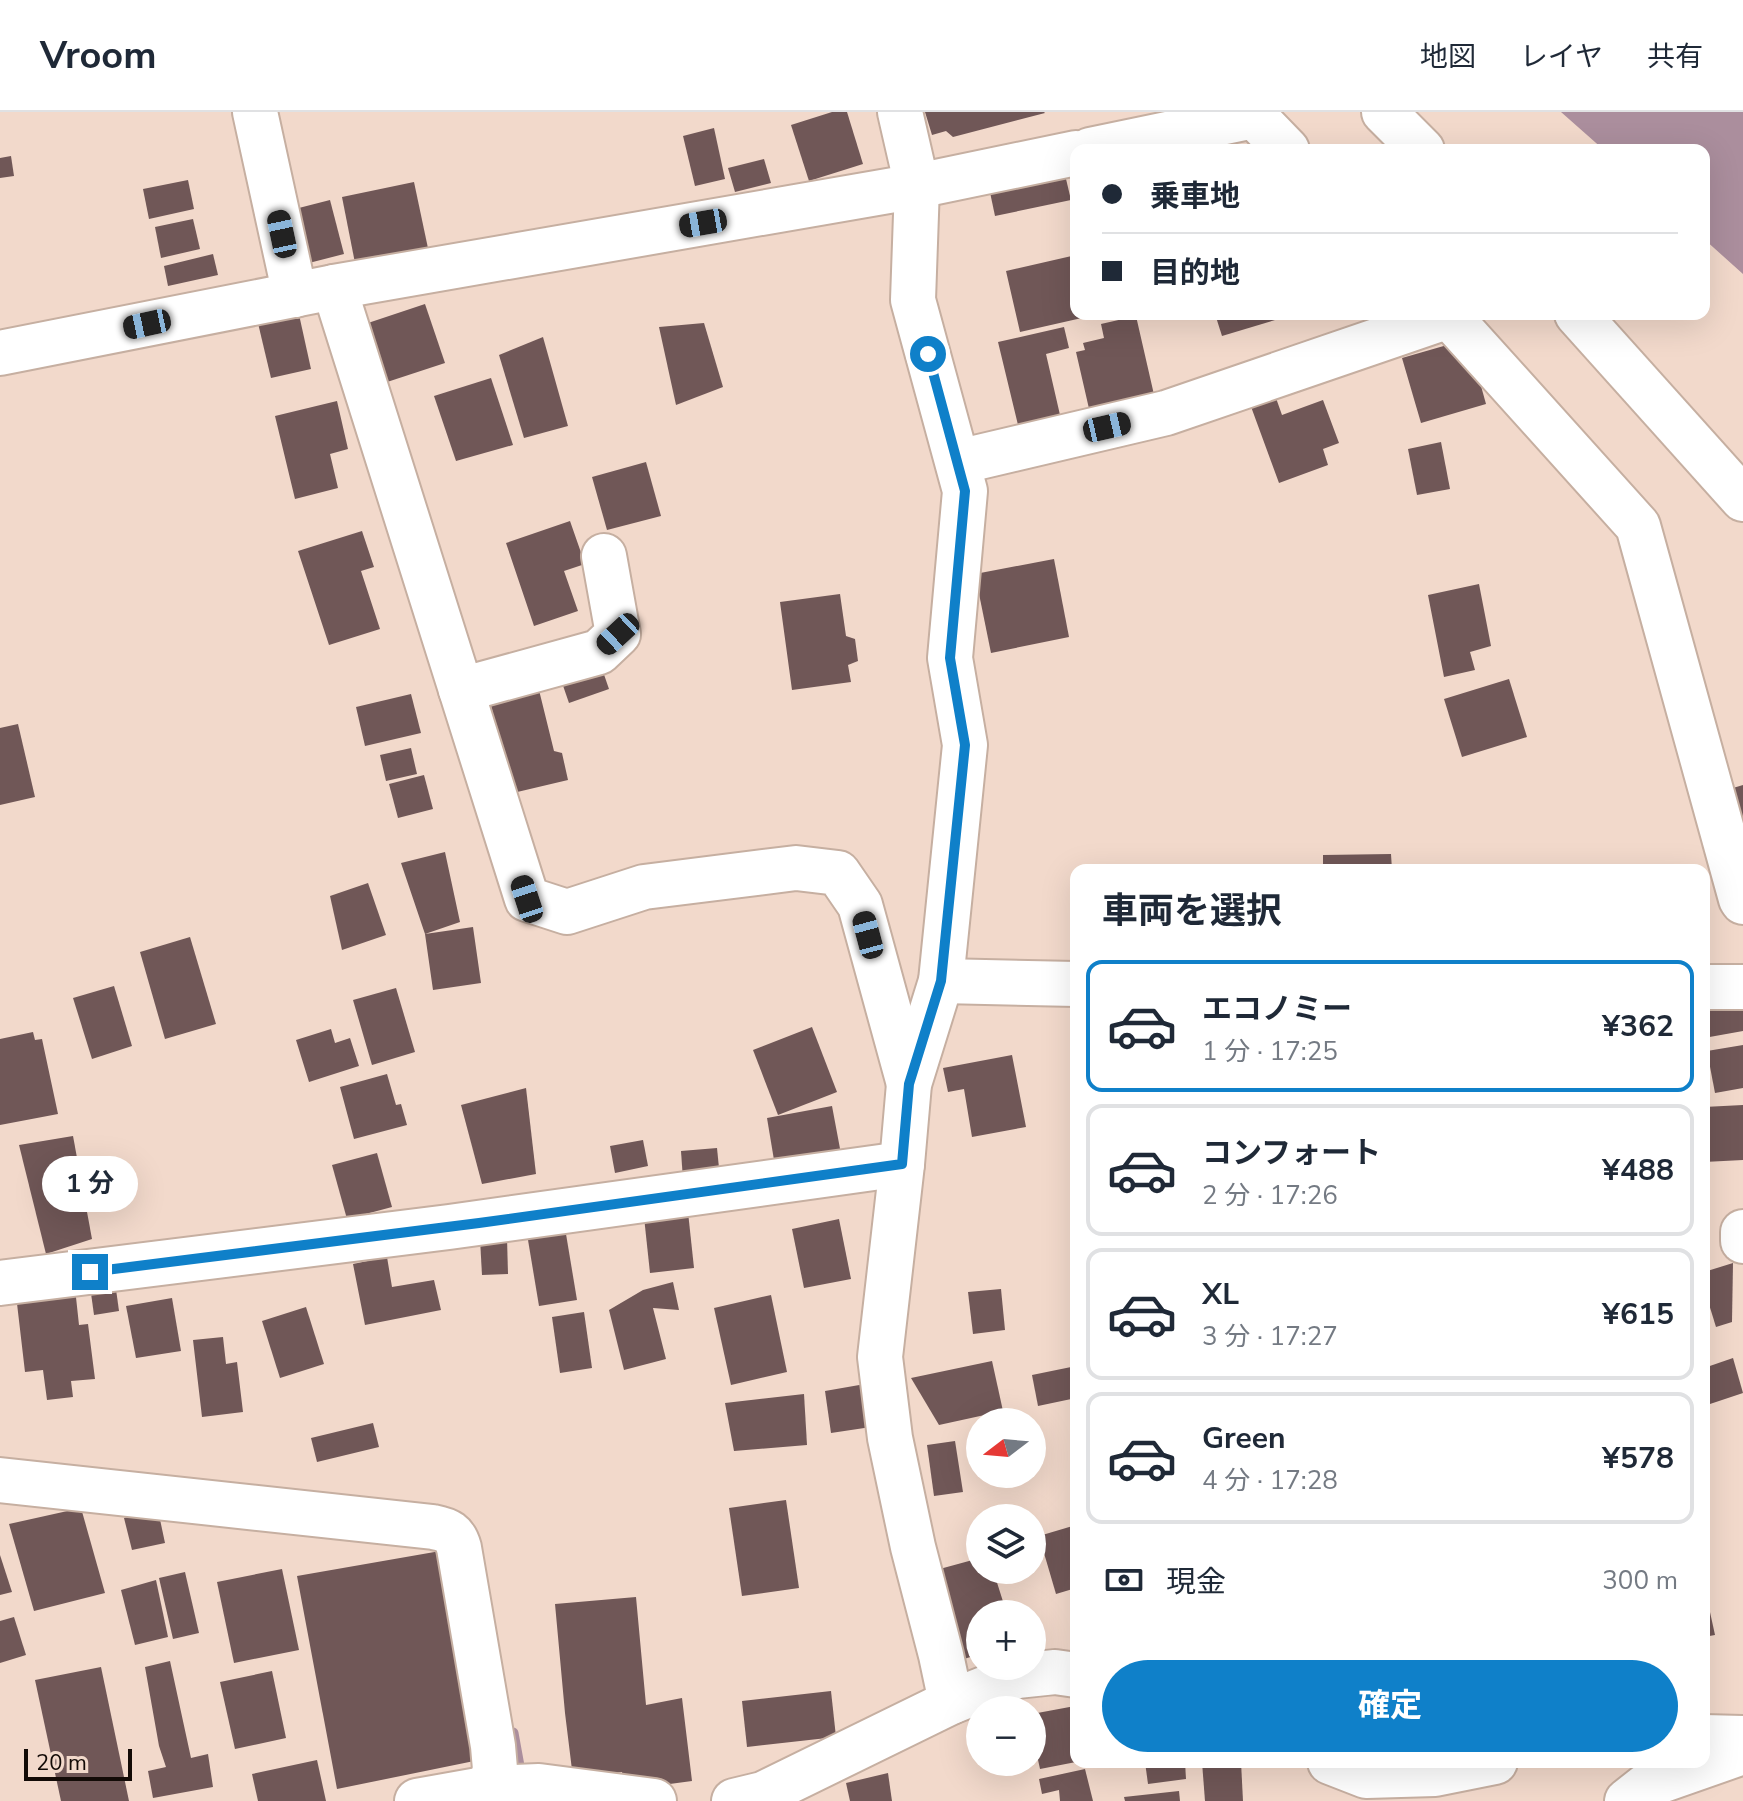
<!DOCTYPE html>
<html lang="ja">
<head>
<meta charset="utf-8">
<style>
	:root { --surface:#fff; --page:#f2f2f3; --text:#1f2937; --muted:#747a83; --line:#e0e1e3; --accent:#0f80c9 }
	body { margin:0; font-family:"Nunito Sans","Noto Sans JP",sans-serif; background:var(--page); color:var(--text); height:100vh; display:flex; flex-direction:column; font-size:30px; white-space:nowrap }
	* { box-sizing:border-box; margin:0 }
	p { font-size:26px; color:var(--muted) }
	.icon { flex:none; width:44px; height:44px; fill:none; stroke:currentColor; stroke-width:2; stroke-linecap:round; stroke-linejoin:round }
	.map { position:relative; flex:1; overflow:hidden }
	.details { position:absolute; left:1070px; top:752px; width:640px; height:904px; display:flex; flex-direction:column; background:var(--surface); border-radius:16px; box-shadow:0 8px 32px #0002 }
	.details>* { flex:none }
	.banner { position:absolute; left:1070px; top:32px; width:640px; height:176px; border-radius:16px; box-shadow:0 8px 32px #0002; display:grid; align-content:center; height:176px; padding:0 32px; background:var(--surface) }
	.needle { width:52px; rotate:254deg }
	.controls { position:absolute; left:966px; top:1296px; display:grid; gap:16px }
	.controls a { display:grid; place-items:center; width:80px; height:80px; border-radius:50%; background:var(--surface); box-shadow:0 8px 32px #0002; font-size:40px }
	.scale { position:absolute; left:24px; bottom:20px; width:108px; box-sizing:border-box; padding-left:8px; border:4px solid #130b07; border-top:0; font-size:22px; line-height:28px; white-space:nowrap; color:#130b07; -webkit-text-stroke:6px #f2d9cb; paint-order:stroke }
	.end { position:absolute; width:36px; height:36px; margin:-18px; border:10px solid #0f80c9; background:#fff; box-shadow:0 0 0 4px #fff }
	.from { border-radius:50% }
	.bubble { position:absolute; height:56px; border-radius:28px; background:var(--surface); box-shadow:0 8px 32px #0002; font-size:26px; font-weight:700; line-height:56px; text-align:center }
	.car { position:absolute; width:24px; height:48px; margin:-24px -12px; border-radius:10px; box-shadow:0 0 6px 2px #0007; background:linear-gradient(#222 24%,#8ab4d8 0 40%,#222 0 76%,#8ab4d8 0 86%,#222 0) }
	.banner b { display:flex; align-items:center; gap:28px; height:76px; font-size:30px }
	.banner b+b { border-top:2px solid var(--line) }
	.banner i { width:20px; height:20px; background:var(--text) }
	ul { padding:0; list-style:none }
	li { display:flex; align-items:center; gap:24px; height:132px; margin:0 16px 12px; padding:0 16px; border:4px solid var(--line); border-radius:16px }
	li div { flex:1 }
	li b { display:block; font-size:30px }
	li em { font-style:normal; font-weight:700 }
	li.selected { border-color:var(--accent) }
	li>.icon { width:72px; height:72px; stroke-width:1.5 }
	h2 { padding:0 32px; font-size:36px; line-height:96px }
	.pay { display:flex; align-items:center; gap:20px; height:88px; padding:0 32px; font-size:30px }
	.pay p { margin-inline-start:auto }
	.primary-button { display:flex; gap:16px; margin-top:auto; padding:16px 32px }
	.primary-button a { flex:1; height:92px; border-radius:48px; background:var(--accent); color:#fff; font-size:32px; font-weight:700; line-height:92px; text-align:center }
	header { display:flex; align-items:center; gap:48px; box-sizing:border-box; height:112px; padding:0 40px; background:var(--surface); border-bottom:2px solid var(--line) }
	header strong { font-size:38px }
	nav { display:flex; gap:44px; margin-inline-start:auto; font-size:28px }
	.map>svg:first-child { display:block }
	.water { fill:#ab8e9d }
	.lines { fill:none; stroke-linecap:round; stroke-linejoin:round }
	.stream { stroke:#ab8e9d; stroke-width:11 }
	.building { fill:#705757 }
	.minor-casing { stroke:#c6afa1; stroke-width:48 }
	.tertiary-casing { stroke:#c6afa1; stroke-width:48 }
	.minor { stroke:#fff; stroke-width:44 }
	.tertiary { stroke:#fff; stroke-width:44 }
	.route { stroke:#0f80c9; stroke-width:10 }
</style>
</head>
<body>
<header>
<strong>Vroom</strong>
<nav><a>地図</a><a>レイヤ</a><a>共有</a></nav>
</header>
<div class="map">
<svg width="1743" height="1689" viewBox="0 0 1743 1689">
	<rect width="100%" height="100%" fill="#f2d9cb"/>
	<!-- water -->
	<path class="water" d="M1561,0H1743V162L1704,127V38H1604Z"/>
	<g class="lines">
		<!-- stream -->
		<path class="stream" d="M513,1621L519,1654"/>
	</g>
	<!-- building -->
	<g class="building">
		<path d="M832,0H847L863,52L809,69L791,13Z"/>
		<path d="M925,0H1044L1045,1L953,25L946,19L932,23Z"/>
		<path d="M714,16L725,67L695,74L683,24Z"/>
		<path d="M11,44L14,64L0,66V46Z"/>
		<path d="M764,47L771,71L735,80L728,56Z"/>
		<path d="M1062,50L1071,88L995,104L987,66Z"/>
		<path d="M188,68L194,97L149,107L143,77Z"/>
		<path d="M414,70L429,141L356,156L342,85Z"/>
		<path d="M330,88L344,142L305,152L291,98Z"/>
		<path d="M193,107L200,137L161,146L155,115Z"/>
		<path d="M213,142L218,163L168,174L164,154Z"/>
		<path d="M1076,143V202L1095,203L1020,220L1006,159Z"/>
		<path d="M425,192L445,251L378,273L359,214Z"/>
		<path d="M298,198L311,257L271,266L257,207Z"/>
		<path d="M1215,202H1284L1285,205L1222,224Z"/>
		<path d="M1136,204L1155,287L1090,301L1076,240L1085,238L1083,231L1104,226L1101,212Z"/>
		<path d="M704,211L723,275L676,293L659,215Z"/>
		<path d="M1064,215L1069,236L1046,242L1060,303L1018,313L998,230Z"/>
		<path d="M543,225L568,314L524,326L499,243Z"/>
		<path d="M1468,227L1486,292L1421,311L1402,246Z"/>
		<path d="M491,266L513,333L456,349L434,284Z"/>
		<path d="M1271,272L1282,303L1323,288L1339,331L1323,337L1328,353L1279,371L1246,281Z"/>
		<path d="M337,289L348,337L330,342L338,376L295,387L275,304Z"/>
		<path d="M1441,330L1450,377L1417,383L1408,337Z"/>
		<path d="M646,350L661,404L607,418L592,365Z"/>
		<path d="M570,409L585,452L564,459L578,499L534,514L506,431Z"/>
		<path d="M362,419L374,455L361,459L380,517L329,533L298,439Z"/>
		<path d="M1054,447L1069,525L991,541L975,462Z"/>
		<path d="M1479,472L1491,534L1470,540L1475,558L1444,565L1428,483Z"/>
		<path d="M840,482L846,524L855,527L858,549L848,553L851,570L792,578L780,490Z"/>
		<path d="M599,548L609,577L569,591L559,562Z"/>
		<path d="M1509,567L1527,625L1462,645L1444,587Z"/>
		<path d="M538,574L554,639L562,641L568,668L513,681L489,586Z"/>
		<path d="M411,582L421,621L365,634L356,595Z"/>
		<path d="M18,612L35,685L0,693V616Z"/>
		<path d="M411,636L417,662L386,669L380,643Z"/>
		<path d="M424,663L433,697L398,706L389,672Z"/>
		<path d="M1743,673V739L1723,679Z"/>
		<path d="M445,740L460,810L425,822L473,815L481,871L433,878L425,822L401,751Z"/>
		<path d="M1391,742L1392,758H1323V743Z"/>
		<path d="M368,771L386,823L342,838L330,784Z"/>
		<path d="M190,825L216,912L165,927L140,840Z"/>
		<path d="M114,874L132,934L92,947L73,886Z"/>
		<path d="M1743,875V919L1704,926V882Z"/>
		<path d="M396,876L415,940L372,953L353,888Z"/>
		<path d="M812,915L837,980L778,1003L753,938Z"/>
		<path d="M331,917L335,931L350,926L359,954L309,970L296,928Z"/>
		<path d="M33,920L35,928L42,927L58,1002L0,1013V927Z"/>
		<path d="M1743,933V976L1715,981L1707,939Z"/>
		<path d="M1012,943L1026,1015L972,1025L964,977L948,980L943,956Z"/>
		<path d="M387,962L396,993L401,992L407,1013L354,1027L340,975Z"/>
		<path d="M526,976L536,1062L482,1072L461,993Z"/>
		<path d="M1743,993V1048L1704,1050V995Z"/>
		<path d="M832,994L841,1042L775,1054L767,1006Z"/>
		<path d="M73,1024L92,1127L46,1142L19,1033Z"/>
		<path d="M643,1028L648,1054L615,1061L610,1034Z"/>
		<path d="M717,1036L720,1066L683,1068L681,1039Z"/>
		<path d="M377,1041L392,1095L347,1107L332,1053Z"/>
		<path d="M688,1100L694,1156L650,1161L644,1105Z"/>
		<path d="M839,1107L851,1167L804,1176L792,1117Z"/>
		<path d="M565,1116L577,1188L539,1194L527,1122Z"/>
		<path d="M507,1126L508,1162L482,1163L480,1127Z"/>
		<path d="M387,1145L392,1175L434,1168L441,1198L365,1213L353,1152Z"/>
		<path d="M1733,1151L1732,1210L1716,1215L1704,1176V1160Z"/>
		<path d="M115,1170L119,1199L94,1203L90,1174Z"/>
		<path d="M673,1170L679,1198L653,1196L666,1247L624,1258L609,1198L643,1178Z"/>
		<path d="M75,1176L79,1213L88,1212L95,1267L71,1269L73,1285L47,1288L43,1258L25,1260L16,1183Z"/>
		<path d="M1001,1177L1005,1218L973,1222L968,1180Z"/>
		<path d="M771,1183L787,1260L731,1273L714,1196Z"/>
		<path d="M172,1186L181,1239L136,1246L126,1194Z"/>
		<path d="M306,1195L324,1252L280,1266L262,1209Z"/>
		<path d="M584,1200L592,1256L560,1261L552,1205Z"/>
		<path d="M223,1225L226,1252L237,1250L243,1300L202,1305L193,1228Z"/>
		<path d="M1733,1246L1743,1281L1704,1294V1256Z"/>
		<path d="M992,1249L1003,1299L939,1313L911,1266Z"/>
		<path d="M1076,1254V1286L1038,1294L1032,1263Z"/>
		<path d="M865,1272L871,1315L831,1321L825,1279Z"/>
		<path d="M804,1282L807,1333L734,1339L725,1291Z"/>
		<path d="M373,1311L379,1335L317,1350L311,1326Z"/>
		<path d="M955,1329L963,1380L934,1384L927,1333Z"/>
		<path d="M786,1388L799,1476L742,1484L729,1396Z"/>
		<path d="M81,1396L105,1481L34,1499L9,1412Z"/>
		<path d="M158,1398L165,1431L132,1438L124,1406Z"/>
		<path d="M1076,1413V1476L1056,1482L1039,1424Z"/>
		<path d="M446,1438L484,1647L337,1677L297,1464Z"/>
		<path d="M0,1443L12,1480L0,1483Z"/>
		<path d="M980,1446V1458H993L1007,1502H980V1542L964,1547L936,1458Z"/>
		<path d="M282,1457L299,1538L234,1551L217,1470Z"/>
		<path d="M185,1460L199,1521L173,1527L159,1466Z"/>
		<path d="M156,1468L168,1525L135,1533L121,1478Z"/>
		<path d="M1704,1477H1705L1715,1523L1704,1525Z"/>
		<path d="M636,1485L646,1593L682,1586L692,1669L625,1678L622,1660L573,1666L565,1601L555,1492Z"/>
		<path d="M14,1505L26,1543L0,1551V1509Z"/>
		<path d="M170,1549L191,1646L208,1642L213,1675L153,1686L148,1659L166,1655L159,1634L145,1555Z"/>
		<path d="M101,1555L129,1689H61L35,1568Z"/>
		<path d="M272,1559L286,1626L235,1637L220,1570Z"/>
		<path d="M831,1579L836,1625L747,1635L742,1589Z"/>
		<path d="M1075,1594L1076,1650L1040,1657L1032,1620V1602Z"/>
		<path d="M317,1648L326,1689H258L252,1662Z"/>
		<path d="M1145,1650H1185L1186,1667L1148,1672Z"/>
		<path d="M1202,1650H1241L1243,1689H1205Z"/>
		<path d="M1085,1657L1093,1689H1060L1059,1678L1042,1682L1039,1667Z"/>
		<path d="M888,1661L892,1689H850L846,1671Z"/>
		<path d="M1179,1679L1180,1689H1125L1124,1685Z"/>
	</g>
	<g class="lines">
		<defs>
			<g id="minor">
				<path d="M255,0L295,183"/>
				<path d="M900,0L917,74L913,188L965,379L950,546L965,633L941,869L909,972L902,1052L880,1245L890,1326L913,1435L941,1543L951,1590"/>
				<path d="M1384,0L1422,38"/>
				<path d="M1090,38L1254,4L1287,38"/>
				<path d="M334,175L527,787L567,800L644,775L796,756L838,761L860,793L909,972"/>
				<path d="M1447,202L1638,414L1741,787L1743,790"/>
				<path d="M1577,202L1743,387"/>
				<path d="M0,241L334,175L917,74L1076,41"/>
				<path d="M958,350L1166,301L1449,204"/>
				<path d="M461,578L599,540L618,522L604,444"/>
				<path d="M941,869L1076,872"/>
				<path d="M1704,875H1743"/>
				<path d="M1743,1120V1129"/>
				<path d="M0,1171L449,1115L902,1052"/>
				<path d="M0,1368L433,1415C448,1418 455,1421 459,1436L493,1634L495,1657L490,1676L494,1689"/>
				<path d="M1704,1625L1743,1626"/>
				<path d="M1330,1650L1366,1664L1435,1662L1495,1650"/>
				<path d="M417,1689L490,1676L539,1674L654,1689"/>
				<path d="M734,1689L763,1682L951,1590L1017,1564L1055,1560L1076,1563"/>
			</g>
			<path id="tertiary" d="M1627,1689L1646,1674L1743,1640"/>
		</defs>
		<!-- minor casing -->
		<use href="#minor" class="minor-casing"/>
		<!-- tertiary casing -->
		<use href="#tertiary" class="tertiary-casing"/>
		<!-- minor -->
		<use href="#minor" class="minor"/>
		<!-- tertiary -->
		<use href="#tertiary" class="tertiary"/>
	</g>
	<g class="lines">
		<!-- route -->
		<path class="route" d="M90,1160L479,1111L902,1052L909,972L941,869L965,633L950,546L965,379L928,242"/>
	</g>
</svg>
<div class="controls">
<a><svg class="needle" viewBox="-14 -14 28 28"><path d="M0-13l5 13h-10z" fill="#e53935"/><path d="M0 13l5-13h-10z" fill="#747a83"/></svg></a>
<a><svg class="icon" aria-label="layers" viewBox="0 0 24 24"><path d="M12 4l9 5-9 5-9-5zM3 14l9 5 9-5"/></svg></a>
<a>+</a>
<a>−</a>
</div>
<div class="scale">20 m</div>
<i class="end from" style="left:928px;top:242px"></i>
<i class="end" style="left:90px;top:1160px"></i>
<div class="bubble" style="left:42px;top:1044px;width:96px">1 分</div>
<i class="car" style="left:703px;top:111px;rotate:260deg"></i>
<i class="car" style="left:282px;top:122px;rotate:348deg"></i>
<i class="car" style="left:147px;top:212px;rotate:258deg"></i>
<i class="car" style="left:1107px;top:315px;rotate:77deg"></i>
<i class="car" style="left:618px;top:522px;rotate:227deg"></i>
<i class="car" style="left:527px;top:787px;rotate:342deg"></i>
<i class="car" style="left:868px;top:823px;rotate:345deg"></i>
<div class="banner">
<b><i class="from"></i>乗車地</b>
<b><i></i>目的地</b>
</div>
<section class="details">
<h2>車両を選択</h2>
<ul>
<li class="selected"><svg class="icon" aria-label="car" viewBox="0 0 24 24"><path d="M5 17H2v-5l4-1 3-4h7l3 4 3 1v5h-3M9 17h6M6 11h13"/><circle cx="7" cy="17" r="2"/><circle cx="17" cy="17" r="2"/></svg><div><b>エコノミー</b><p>1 分 · 17:25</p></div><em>¥362</em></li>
<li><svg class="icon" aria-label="car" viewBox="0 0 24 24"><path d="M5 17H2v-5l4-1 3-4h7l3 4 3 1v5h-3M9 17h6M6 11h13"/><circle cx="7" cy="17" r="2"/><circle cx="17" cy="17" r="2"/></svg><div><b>コンフォート</b><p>2 分 · 17:26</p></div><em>¥488</em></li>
<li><svg class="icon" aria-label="car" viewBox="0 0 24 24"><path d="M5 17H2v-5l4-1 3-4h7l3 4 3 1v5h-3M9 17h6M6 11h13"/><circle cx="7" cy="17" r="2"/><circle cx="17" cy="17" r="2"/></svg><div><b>XL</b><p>3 分 · 17:27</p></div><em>¥615</em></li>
<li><svg class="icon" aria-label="car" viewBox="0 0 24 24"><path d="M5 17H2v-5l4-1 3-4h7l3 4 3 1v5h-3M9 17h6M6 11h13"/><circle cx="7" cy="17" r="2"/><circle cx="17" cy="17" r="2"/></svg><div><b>Green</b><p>4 分 · 17:28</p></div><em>¥578</em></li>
</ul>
<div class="pay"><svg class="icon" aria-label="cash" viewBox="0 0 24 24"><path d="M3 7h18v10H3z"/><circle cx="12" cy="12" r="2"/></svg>現金<p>300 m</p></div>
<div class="primary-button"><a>確定</a></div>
</section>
</div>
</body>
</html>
